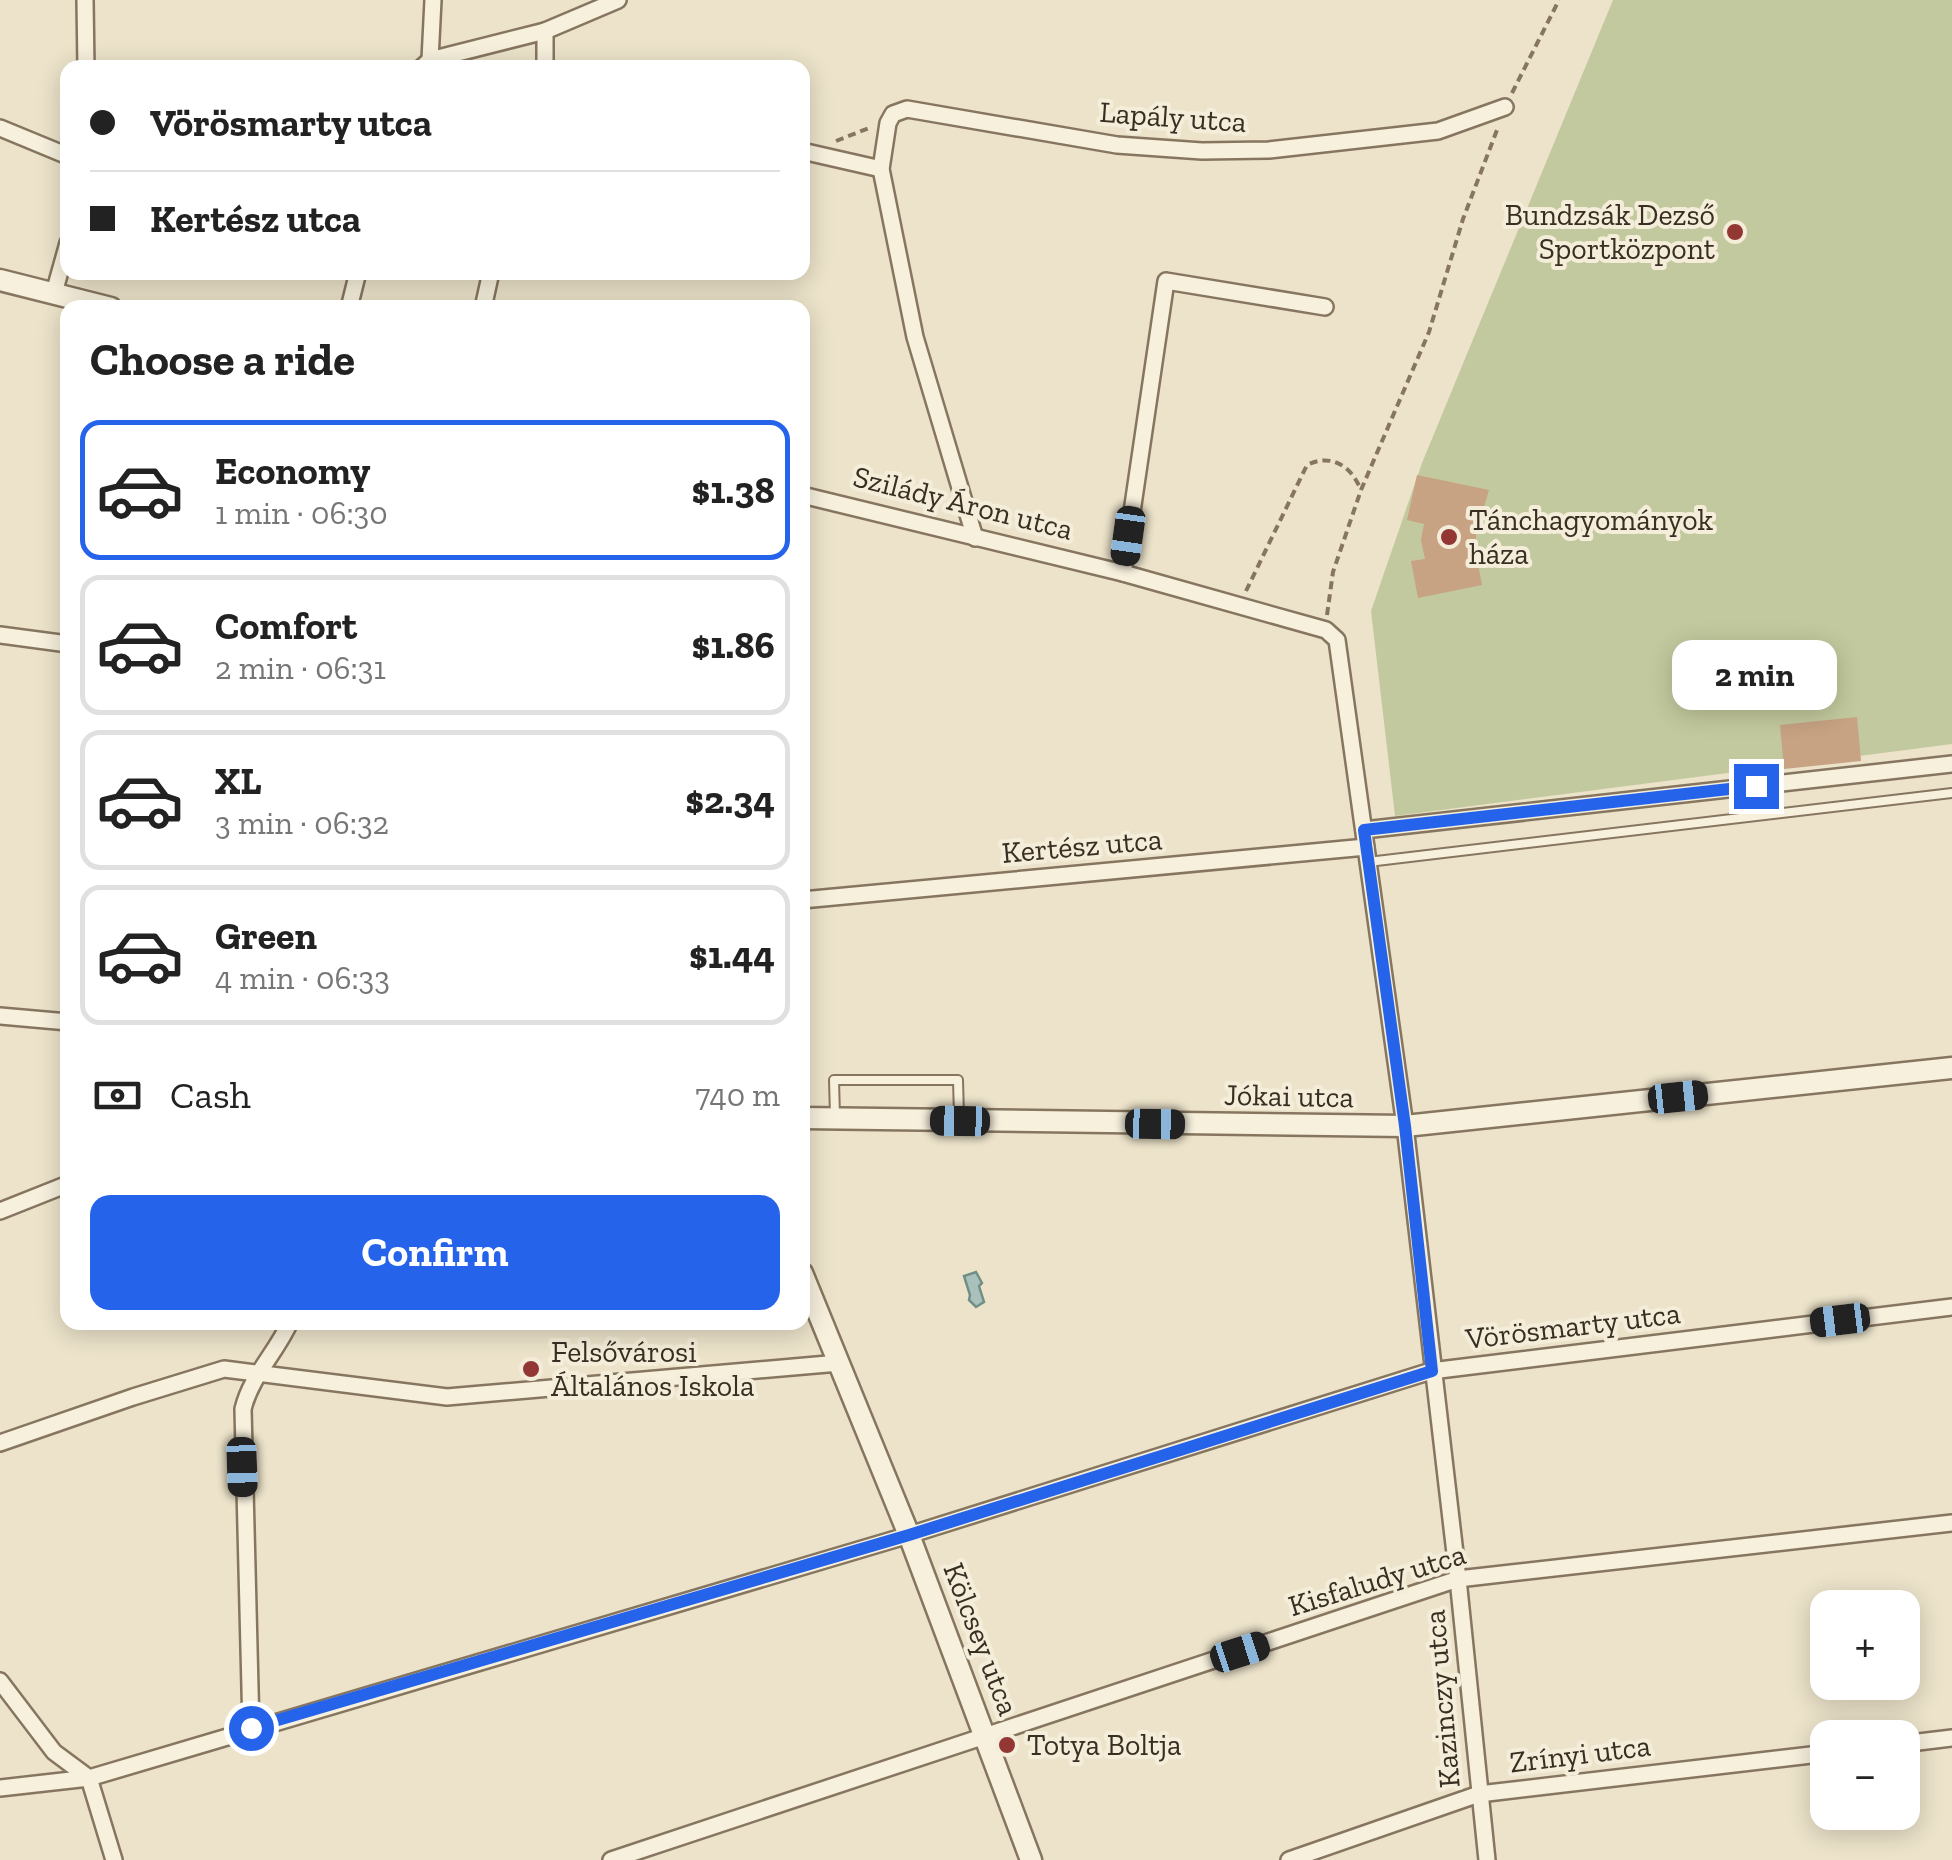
<!DOCTYPE html>
<html lang="en">
<head>
<meta charset="utf-8">
<style>
	:root { --surface:#fff; --page:#f6f6f6; --text:#222; --muted:#767676; --line:#e0e0e0; --accent:#2563eb }
	body { margin:0; font-family:"Zilla Slab",serif; background:var(--page); color:var(--text); height:100vh; display:flex; flex-direction:column; font-size:38px; white-space:nowrap }
	* { box-sizing:border-box; margin:0 }
	p { font-size:32px; color:var(--muted) }
	.icon { flex:none; width:55px; height:55px; fill:none; stroke:currentColor; stroke-width:2; stroke-linecap:round; stroke-linejoin:round }
	.map { position:relative; flex:1; overflow:hidden }
	.sheet { position:absolute; left:60px; top:300px; width:750px; height:1030px; display:flex; flex-direction:column; background:var(--surface); border-radius:20px; box-shadow:0 5px 25px #0003 }
	.sheet>* { flex:none }
	.top-card { position:absolute; left:60px; top:60px; width:750px; height:220px; border-radius:20px; box-shadow:0 5px 25px #0003; display:grid; align-content:center; height:220px; padding:0 30px; background:var(--surface) }
	.tools { position:absolute; left:1810px; top:1590px; display:grid; gap:20px }
	.tools a { display:grid; place-items:center; width:110px; height:110px; border-radius:20px; background:var(--surface); box-shadow:0 5px 25px #0003; font-size:50px }
	.end { position:absolute; width:45px; height:45px; margin:-22px; border:12px solid #2563eb; background:#fff; box-shadow:0 0 0 5px #fff }
	.from { border-radius:50% }
	.bubble { position:absolute; height:70px; border-radius:20px; background:var(--surface); box-shadow:0 5px 25px #0003; font-size:32px; font-weight:700; line-height:70px; text-align:center }
	.car { position:absolute; width:30px; height:60px; margin:-30px -15px; border-radius:12px; box-shadow:0 0 8px 2px #0007; background:linear-gradient(#222 24%,#8ab4d8 0 40%,#222 0 76%,#8ab4d8 0 86%,#222 0) }
	.top-card b { display:flex; align-items:center; gap:35px; height:95px; font-size:38px }
	.top-card b+b { border-top:2px solid var(--line) }
	.top-card i { width:25px; height:25px; background:var(--text) }
	ul { padding:0; list-style:none }
	li { display:flex; align-items:center; gap:30px; height:140px; margin:0 20px 15px; padding:0 10px; border:5px solid var(--line); border-radius:20px }
	li div { flex:1 }
	li b { display:block; font-size:38px }
	li em { font-style:normal; font-weight:700 }
	li.current { border-color:var(--accent) }
	li>.icon { width:90px; height:90px; stroke-width:1.5 }
	h2 { padding:0 30px; font-size:45px; line-height:120px }
	.pay { display:flex; align-items:center; gap:25px; height:110px; padding:0 30px; font-size:38px }
	.pay p { margin-inline-start:auto }
	.action { display:flex; gap:20px; margin-top:auto; padding:20px 30px }
	.action a { flex:1; height:115px; border-radius:20px; background:var(--accent); color:#fff; font-size:40px; font-weight:700; line-height:115px; text-align:center }
	.map>svg:first-child { display:block }
	.green { fill:#c3c99e }
	.water { fill:#aac1bb; stroke:#718f88; stroke-width:2.5 }
	.building { fill:#c7a283 }
	.lines { fill:none; stroke-linecap:round; stroke-linejoin:round }
	.service-casing { stroke:#87765f; stroke-width:12 }
	.minor-casing { stroke:#87765f; stroke-width:20 }
	.tertiary-casing { stroke:#87765f; stroke-width:25 }
	.path { stroke:#87765f; stroke-width:4; stroke-dasharray:8 5; stroke-linecap:butt }
	.service { stroke:#f7f0dd; stroke-width:8 }
	.minor { stroke:#f7f0dd; stroke-width:15 }
	.tertiary { stroke:#f7f0dd; stroke-width:20 }
	.route { stroke:#2563eb; stroke-width:12 }
	.poi-dot { fill:#923734; stroke:#f4edd9; stroke-width:4 }
	.labels { text-anchor:middle; dominant-baseline:central; stroke-width:8; stroke-linejoin:round; paint-order:stroke }
	.street-label { font-size:30px; fill:#392e22; stroke:#f4edd9 }
	.poi-label { font-size:30px; fill:#392e22; stroke:#f4edd9; text-anchor:start }
</style>
</head>
<body>
<div class="map">
<svg width="1952" height="1860" viewBox="0 0 1952 1860">
	<rect width="100%" height="100%" fill="#ece3ca"/>
	<!-- green -->
	<path class="green" d="M1613,0H1952V744L1395,816L1371,611L1422,463Z"/>
	<!-- water -->
	<path class="water" d="M976,1272L982,1283L979,1286L984,1302L976,1307L969,1300L970,1295L964,1276Z"/>
	<!-- building -->
	<g class="building">
		<path d="M1417,475L1489,490L1476,534V554L1482,585L1418,598L1411,561L1425,559L1421,540L1424,524L1407,520Z"/>
		<path d="M1857,717L1861,761L1784,769L1780,725Z"/>
	</g>
	<g class="lines">
		<defs>
			<g id="service">
				<path d="M1368,862L1952,793"/>
				<path d="M835,1116L834,1080H958L959,1116"/>
			</g>
			<g id="minor">
				<path d="M85,0L86,68"/>
				<path d="M430,60L433,0"/>
				<path d="M421,68L430,60L545,31"/>
				<path d="M545,68V31L618,0"/>
				<path d="M0,128L68,156"/>
				<path d="M802,151L881,169"/>
				<path d="M54,293L68,243"/>
				<path d="M349,308L358,272"/>
				<path d="M483,308L491,272"/>
				<path d="M802,495L1123,573L1326,630L1337,640L1405,1126L1458,1579L1487,1860"/>
				<path d="M975,538L915,337L881,169L888,123L893,114L907,109L1117,145L1202,151L1269,150L1438,131L1505,107"/>
				<path d="M1123,573L1166,281L1325,307"/>
				<path d="M0,635L68,644"/>
				<path d="M1364,830L1952,764"/>
				<path d="M802,900L1366,847"/>
				<path d="M0,1016L68,1022"/>
				<path d="M0,1211L68,1184"/>
				<path d="M0,1443L133,1397L224,1369L447,1397L839,1363"/>
				<path d="M0,1681L54,1752L89,1778L114,1860"/>
				<path d="M251,1728L243,1409C251,1376 276,1353 290,1322"/>
				<path d="M1902,1744L1952,1738"/>
				<path d="M0,1788L89,1778L909,1535L1431,1371L1952,1307"/>
				<path d="M611,1860L1458,1579L1952,1523"/>
				<path d="M1289,1860L1479,1794L1828,1753"/>
			</g>
			<g id="tertiary">
				<path d="M0,280L111,308"/>
				<path d="M802,1118L1405,1126L1952,1068"/>
				<path d="M802,1273L909,1535L1031,1860"/>
			</g>
		</defs>
		<!-- service casing -->
		<use href="#service" class="service-casing"/>
		<!-- minor casing -->
		<use href="#minor" class="minor-casing"/>
		<!-- tertiary casing -->
		<use href="#tertiary" class="tertiary-casing"/>
		<!-- path -->
		<g class="path">
			<path d="M1512,93L1559,0"/>
			<path d="M836,141L869,128"/>
			<path d="M1246,591L1307,465C1332,453 1351,466 1361,490"/>
			<path d="M1327,615L1333,572L1361,490L1429,332L1463,219L1497,130"/>
		</g>
		<!-- service -->
		<use href="#service" class="service"/>
		<!-- minor -->
		<use href="#minor" class="minor"/>
		<!-- tertiary -->
		<use href="#tertiary" class="tertiary"/>
	</g>
	<g class="lines">
		<!-- route -->
		<path class="route" d="M251,1728L909,1535L1432,1371L1405,1126L1364,830L1756,786"/>
	</g>
	<!-- markers -->
	<g class="poi-dot">
		<circle cx="1735" cy="232" r="10"/>
		<circle cx="1449" cy="537" r="10"/>
		<circle cx="531" cy="1369" r="10"/>
		<circle cx="1007" cy="1745" r="10"/>
	</g>
	<g class="labels">
		<!-- street labels -->
		<g class="street-label">
			<text transform="translate(1173 117) rotate(4)">Lapály utca</text>
			<text transform="translate(963 503) rotate(14)">Szilády Áron utca</text>
			<text transform="translate(1082 846) rotate(-5)">Kertész utca</text>
			<text transform="translate(1289 1096) rotate(1)">Jókai utca</text>
			<text transform="translate(1573 1326) rotate(-7)">Vörösmarty utca</text>
			<text transform="translate(1377 1580) rotate(-17)">Kisfaludy utca</text>
			<text transform="translate(981 1639) rotate(69)">Kölcsey utca</text>
			<text transform="translate(1442 1699) rotate(-95)">Kazinczy utca</text>
			<text transform="translate(1580 1754) rotate(-7)">Zrínyi utca</text>
		</g>
		<!-- poi labels -->
		<g class="poi-label">
			<text x="1715" y="215" text-anchor="end">Bundzsák Dezső<tspan x="1715" dy="34">Sportközpont</tspan></text>
			<text x="1469" y="520">Tánchagyományok<tspan x="1469" dy="34">háza</tspan></text>
			<text x="551" y="1352">Felsővárosi<tspan x="551" dy="34">Általános Iskola</tspan></text>
			<text x="1027" y="1745">Totya Boltja</text>
		</g>
	</g>
</svg>
<div class="tools">
<a>+</a>
<a>−</a>
</div>
<i class="end from" style="left:251px;top:1728px"></i>
<i class="end" style="left:1756px;top:786px"></i>
<div class="bubble" style="left:1672px;top:640px;width:165px">2 min</div>
<i class="car" style="left:1128px;top:536px;rotate:188deg"></i>
<i class="car" style="left:1678px;top:1097px;rotate:84deg"></i>
<i class="car" style="left:960px;top:1121px;rotate:271deg"></i>
<i class="car" style="left:1155px;top:1124px;rotate:91deg"></i>
<i class="car" style="left:1840px;top:1320px;rotate:263deg"></i>
<i class="car" style="left:242px;top:1467px;rotate:178deg"></i>
<i class="car" style="left:1240px;top:1652px;rotate:72deg"></i>
<div class="top-card">
<b><i class="from"></i>Vörösmarty utca</b>
<b><i></i>Kertész utca</b>
</div>
<section class="sheet">
<h2>Choose a ride</h2>
<ul>
<li class="current"><svg class="icon" aria-label="car" viewBox="0 0 24 24"><path d="M5 17H2v-5l4-1 3-4h7l3 4 3 1v5h-3M9 17h6M6 11h13"/><circle cx="7" cy="17" r="2"/><circle cx="17" cy="17" r="2"/></svg><div><b>Economy</b><p>1 min · 06:30</p></div><em>$1.38</em></li>
<li><svg class="icon" aria-label="car" viewBox="0 0 24 24"><path d="M5 17H2v-5l4-1 3-4h7l3 4 3 1v5h-3M9 17h6M6 11h13"/><circle cx="7" cy="17" r="2"/><circle cx="17" cy="17" r="2"/></svg><div><b>Comfort</b><p>2 min · 06:31</p></div><em>$1.86</em></li>
<li><svg class="icon" aria-label="car" viewBox="0 0 24 24"><path d="M5 17H2v-5l4-1 3-4h7l3 4 3 1v5h-3M9 17h6M6 11h13"/><circle cx="7" cy="17" r="2"/><circle cx="17" cy="17" r="2"/></svg><div><b>XL</b><p>3 min · 06:32</p></div><em>$2.34</em></li>
<li><svg class="icon" aria-label="car" viewBox="0 0 24 24"><path d="M5 17H2v-5l4-1 3-4h7l3 4 3 1v5h-3M9 17h6M6 11h13"/><circle cx="7" cy="17" r="2"/><circle cx="17" cy="17" r="2"/></svg><div><b>Green</b><p>4 min · 06:33</p></div><em>$1.44</em></li>
</ul>
<div class="pay"><svg class="icon" aria-label="cash" viewBox="0 0 24 24"><path d="M3 7h18v10H3z"/><circle cx="12" cy="12" r="2"/></svg>Cash<p>740 m</p></div>
<div class="action"><a>Confirm</a></div>
</section>
</div>
</body>
</html>
